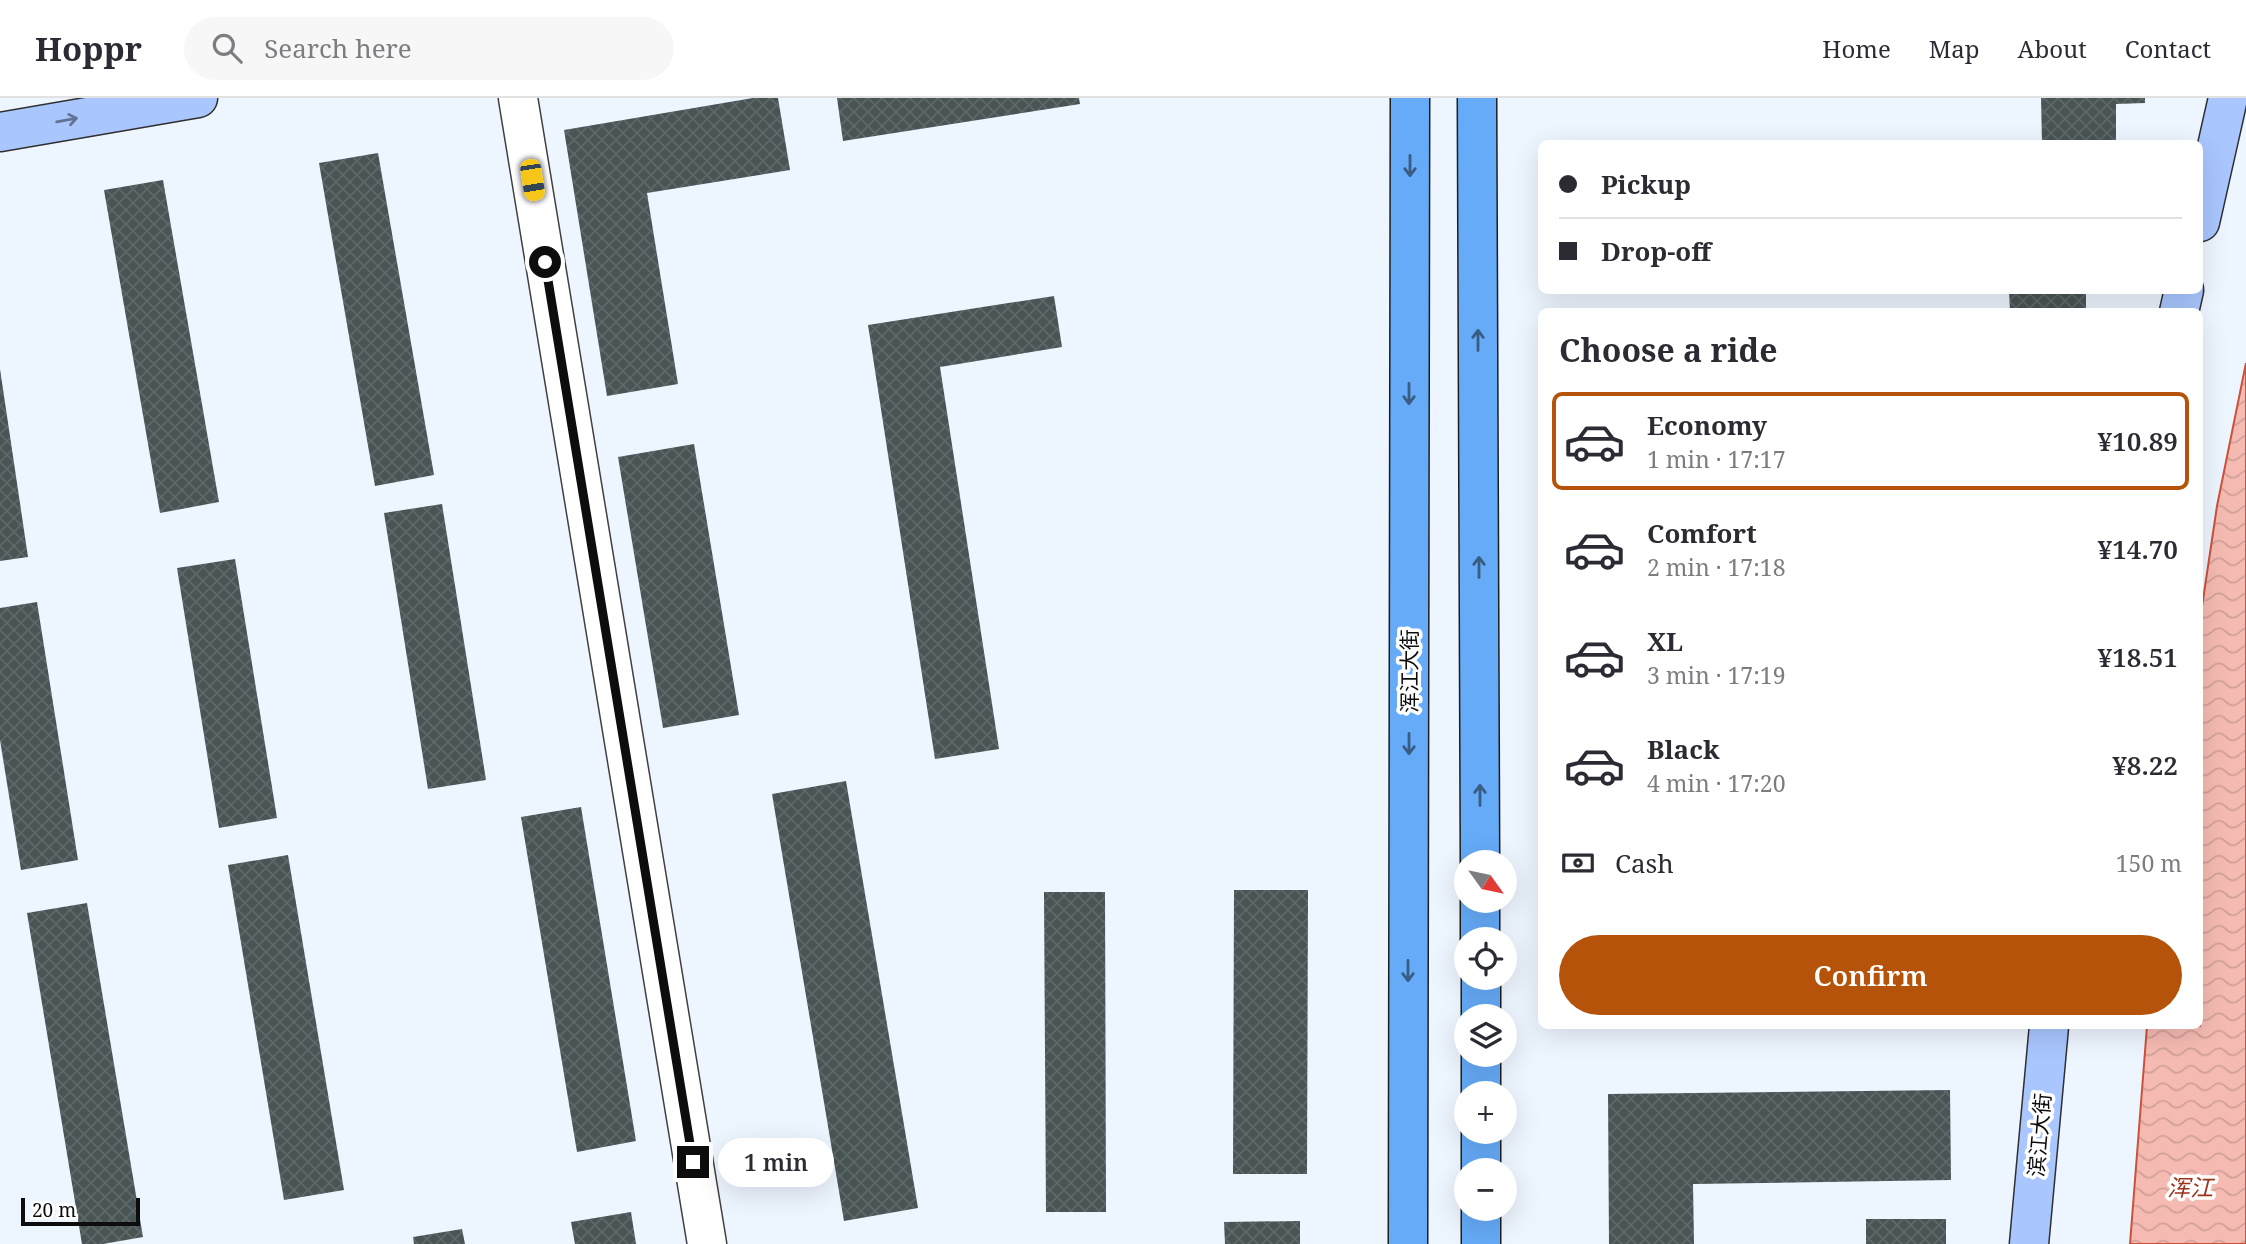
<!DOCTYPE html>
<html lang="en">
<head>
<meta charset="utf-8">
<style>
	:root { --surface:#fff; --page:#f7f7f7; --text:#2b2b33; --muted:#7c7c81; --line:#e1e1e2; --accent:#b45309 }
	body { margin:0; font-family:"Noto Serif","Noto Sans SC",serif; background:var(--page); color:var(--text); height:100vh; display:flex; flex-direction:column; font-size:26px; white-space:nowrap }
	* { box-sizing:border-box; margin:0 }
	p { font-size:23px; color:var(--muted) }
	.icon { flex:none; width:38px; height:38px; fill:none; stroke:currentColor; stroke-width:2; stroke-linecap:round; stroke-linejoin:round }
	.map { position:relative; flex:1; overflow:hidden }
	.details { position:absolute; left:1538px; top:210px; width:665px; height:721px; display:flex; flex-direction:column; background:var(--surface); border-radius:10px; box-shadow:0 7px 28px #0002 }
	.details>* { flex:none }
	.banner { position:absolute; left:1538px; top:42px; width:665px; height:154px; border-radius:10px; box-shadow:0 7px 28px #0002; display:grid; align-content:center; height:154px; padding:0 21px; background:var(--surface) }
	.needle { width:46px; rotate:123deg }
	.controls { position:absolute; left:1454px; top:752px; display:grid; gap:14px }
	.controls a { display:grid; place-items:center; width:63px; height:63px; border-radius:50%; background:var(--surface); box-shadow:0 7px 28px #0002; font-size:35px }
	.scale { position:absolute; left:21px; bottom:18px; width:119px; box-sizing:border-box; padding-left:7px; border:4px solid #0d0d0d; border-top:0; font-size:19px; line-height:24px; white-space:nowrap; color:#0d0d0d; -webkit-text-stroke:5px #fff; paint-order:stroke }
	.end { position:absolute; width:32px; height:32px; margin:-16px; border:9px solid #0d0d0d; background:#fff; box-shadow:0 0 0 4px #fff }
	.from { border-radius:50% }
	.bubble { position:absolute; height:49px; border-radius:24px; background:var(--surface); box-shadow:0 7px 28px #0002; font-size:23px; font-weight:600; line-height:49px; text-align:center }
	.car { position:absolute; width:21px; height:42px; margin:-21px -10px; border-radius:9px; box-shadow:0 0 5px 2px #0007; background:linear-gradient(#f5c518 24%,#345 0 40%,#f5c518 0 76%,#345 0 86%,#f5c518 0) }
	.banner b { display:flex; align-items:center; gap:24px; height:66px; font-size:26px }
	.banner b+b { border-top:2px solid var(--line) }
	.banner i { width:18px; height:18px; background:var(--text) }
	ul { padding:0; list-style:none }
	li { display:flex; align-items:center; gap:21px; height:98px; margin:0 14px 10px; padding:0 7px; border:4px solid transparent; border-radius:10px }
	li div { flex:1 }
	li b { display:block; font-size:26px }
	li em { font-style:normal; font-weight:600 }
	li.on { border-color:var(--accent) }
	li>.icon { width:63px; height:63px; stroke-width:1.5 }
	h2 { padding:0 21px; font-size:32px; line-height:84px }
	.pay { display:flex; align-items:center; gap:18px; height:77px; padding:0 21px; font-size:26px }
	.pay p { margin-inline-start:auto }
	.action { display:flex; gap:14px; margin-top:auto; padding:14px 21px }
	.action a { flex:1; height:80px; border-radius:42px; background:var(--accent); color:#fff; font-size:28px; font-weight:600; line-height:80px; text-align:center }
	header { display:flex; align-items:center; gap:42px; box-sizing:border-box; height:98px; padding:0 35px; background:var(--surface); border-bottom:2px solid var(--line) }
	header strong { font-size:33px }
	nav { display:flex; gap:38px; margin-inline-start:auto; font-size:24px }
	.search { width:490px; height:63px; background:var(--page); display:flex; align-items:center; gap:18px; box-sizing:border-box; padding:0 24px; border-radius:38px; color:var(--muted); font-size:26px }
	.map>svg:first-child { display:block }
	.water { fill:url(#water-waves); stroke:#cb523a; stroke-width:2 }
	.building { fill:url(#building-cross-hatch) }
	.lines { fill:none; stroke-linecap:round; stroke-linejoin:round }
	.street-casing { stroke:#404040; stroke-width:41 }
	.secondary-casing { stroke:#2f2f2f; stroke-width:41 }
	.primary-casing { stroke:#1e1e1e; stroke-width:41 }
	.street { stroke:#fff; stroke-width:38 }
	.secondary { stroke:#a9c6fe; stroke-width:38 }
	.primary { stroke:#65abf7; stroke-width:38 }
	.oneway { stroke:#637392 }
	.oneway2 { stroke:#395c82 }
	.route { stroke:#0d0d0d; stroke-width:9 }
	.labels { text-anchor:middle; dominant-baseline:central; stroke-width:7; stroke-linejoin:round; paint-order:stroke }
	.street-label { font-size:21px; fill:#0d0d0d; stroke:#fff }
	.water-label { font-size:23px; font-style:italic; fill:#9d3218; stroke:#fff }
</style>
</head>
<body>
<header>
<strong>Hoppr</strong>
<div class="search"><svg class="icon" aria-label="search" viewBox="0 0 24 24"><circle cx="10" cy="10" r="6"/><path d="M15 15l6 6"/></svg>Search here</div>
<nav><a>Home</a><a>Map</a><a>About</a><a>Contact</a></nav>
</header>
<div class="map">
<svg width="2246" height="1146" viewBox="0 0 2246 1146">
	<defs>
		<pattern id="water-waves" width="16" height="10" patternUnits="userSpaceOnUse" patternTransform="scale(1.75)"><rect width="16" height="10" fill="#f5bbb2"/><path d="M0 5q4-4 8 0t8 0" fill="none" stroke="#d1a098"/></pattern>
		<pattern id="building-cross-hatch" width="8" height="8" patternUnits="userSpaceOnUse" patternTransform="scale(1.75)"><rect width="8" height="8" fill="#495455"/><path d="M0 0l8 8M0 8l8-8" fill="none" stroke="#5f6868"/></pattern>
	</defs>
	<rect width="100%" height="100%" fill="#edf5ff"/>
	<!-- water -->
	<path class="water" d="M2246,265V1146H2130L2147,928H2200V522L2217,408Z"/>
	<!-- building -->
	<g class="building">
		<path d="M753,0H778L790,72L647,95L678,286L607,298L564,32Z"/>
		<path d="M837,0H1079L1080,6L843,43Z"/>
		<path d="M2041,0H2145V5L2116,6V46H2042Z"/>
		<path d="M378,55L434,377L375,388L319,65Z"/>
		<path d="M163,82L219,404L160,415L104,92Z"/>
		<path d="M2009,192H2086V214H2010Z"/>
		<path d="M1054,198L1062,249L940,269L999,651L935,661L868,227Z"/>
		<path d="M0,271L28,459L0,463Z"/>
		<path d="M694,346L739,617L663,630L618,359Z"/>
		<path d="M442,406L486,682L428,691L384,415Z"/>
		<path d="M235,461L277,720L219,730L177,470Z"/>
		<path d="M37,504L78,762L21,772L0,642V510Z"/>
		<path d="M846,683L918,1110L844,1123L772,696Z"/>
		<path d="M581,709L636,1043L577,1054L521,719Z"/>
		<path d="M288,757L344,1092L284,1102L228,767Z"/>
		<path d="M1234,792H1308L1307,1076H1233Z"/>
		<path d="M1044,794H1105L1106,1114H1046Z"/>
		<path d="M87,805L143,1139L103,1146H82L27,815Z"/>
		<path d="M1950,992L1951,1082L1693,1086L1694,1146H1609L1608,996Z"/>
		<path d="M631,1114L636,1146H575L571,1124Z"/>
		<rect x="1866" y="1121" width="80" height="25"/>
		<path d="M1300,1123V1146H1225L1224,1124Z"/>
		<path d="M462,1131L465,1146H414L413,1139Z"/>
	</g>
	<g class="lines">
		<defs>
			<path id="street" d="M518,0L707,1146"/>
			<g id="secondary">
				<path d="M0,34L198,0"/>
				<path d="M2200,124L2228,0"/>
				<path d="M2179,214L2184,192"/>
				<path d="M2029,1146L2049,928"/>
			</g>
			<g id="primary">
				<path d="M1477,0L1480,765"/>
				<path d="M1480,803V842"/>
				<path d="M1481,880V919"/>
				<path d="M1481,957V996"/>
				<path d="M1481,1034V1073"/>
				<path d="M1481,1111V1146"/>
				<path d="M1408,1146L1410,0"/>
			</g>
		</defs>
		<!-- street casing -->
		<use href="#street" class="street-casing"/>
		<!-- secondary casing -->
		<use href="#secondary" class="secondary-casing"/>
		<!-- primary casing -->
		<use href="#primary" class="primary-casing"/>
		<!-- street -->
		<use href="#street" class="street"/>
		<!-- secondary -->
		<use href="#secondary" class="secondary"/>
		<!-- primary -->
		<use href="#primary" class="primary"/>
	</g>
	<!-- one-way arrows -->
	<defs><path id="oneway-shaft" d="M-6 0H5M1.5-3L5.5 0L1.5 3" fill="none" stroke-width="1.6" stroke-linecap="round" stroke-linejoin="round" transform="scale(1.75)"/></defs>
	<use class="oneway" href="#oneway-shaft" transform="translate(67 22) rotate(-10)"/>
	<g class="oneway2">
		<use href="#oneway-shaft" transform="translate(1410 68) rotate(90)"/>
		<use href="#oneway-shaft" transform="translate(1478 242) rotate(-90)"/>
		<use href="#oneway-shaft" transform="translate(1409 296) rotate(90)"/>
		<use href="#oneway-shaft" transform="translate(1479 469) rotate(-90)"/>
		<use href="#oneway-shaft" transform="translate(1409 646) rotate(90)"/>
		<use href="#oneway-shaft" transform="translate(1480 697) rotate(-90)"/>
		<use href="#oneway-shaft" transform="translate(1408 873) rotate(90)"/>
	</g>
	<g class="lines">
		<!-- route -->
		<path class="route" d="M545,164L693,1064"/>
	</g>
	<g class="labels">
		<!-- street labels -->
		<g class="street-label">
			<text transform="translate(1409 573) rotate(-90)">浑江大街</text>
			<text transform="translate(2039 1037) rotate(-85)">滨江大街</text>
		</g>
		<!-- water labels -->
		<g class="water-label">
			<text x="2190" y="1089">浑江</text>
		</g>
	</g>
</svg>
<div class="controls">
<a><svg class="needle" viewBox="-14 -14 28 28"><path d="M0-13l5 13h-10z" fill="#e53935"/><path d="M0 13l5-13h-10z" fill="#7c7c81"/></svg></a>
<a><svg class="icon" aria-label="locate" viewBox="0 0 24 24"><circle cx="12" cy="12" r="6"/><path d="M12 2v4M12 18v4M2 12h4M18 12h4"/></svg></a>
<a><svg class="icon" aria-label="layers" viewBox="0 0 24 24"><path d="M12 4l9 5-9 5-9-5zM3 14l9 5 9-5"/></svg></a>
<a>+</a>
<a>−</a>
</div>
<div class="scale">20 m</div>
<i class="end from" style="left:545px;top:164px"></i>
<i class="end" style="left:693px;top:1064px"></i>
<div class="bubble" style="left:718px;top:1040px;width:116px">1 min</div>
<i class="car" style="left:532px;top:82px;rotate:171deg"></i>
<div class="banner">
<b><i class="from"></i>Pickup</b>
<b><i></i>Drop-off</b>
</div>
<section class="details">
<h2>Choose a ride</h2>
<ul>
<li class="on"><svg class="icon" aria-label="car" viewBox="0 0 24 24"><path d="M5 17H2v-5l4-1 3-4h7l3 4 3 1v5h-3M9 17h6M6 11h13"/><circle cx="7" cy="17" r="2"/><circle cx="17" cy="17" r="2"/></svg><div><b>Economy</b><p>1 min · 17:17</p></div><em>¥10.89</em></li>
<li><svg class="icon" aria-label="car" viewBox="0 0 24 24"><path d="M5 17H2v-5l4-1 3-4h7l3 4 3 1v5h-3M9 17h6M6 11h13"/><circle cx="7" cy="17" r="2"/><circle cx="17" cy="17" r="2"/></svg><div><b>Comfort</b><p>2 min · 17:18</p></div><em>¥14.70</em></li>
<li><svg class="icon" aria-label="car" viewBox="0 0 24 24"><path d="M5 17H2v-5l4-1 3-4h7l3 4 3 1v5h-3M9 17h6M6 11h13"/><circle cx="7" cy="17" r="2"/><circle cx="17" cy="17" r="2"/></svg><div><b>XL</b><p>3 min · 17:19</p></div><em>¥18.51</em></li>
<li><svg class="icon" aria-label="car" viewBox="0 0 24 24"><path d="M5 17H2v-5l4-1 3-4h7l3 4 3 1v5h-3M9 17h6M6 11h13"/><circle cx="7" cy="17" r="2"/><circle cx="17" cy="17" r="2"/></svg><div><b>Black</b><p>4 min · 17:20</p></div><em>¥8.22</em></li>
</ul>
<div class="pay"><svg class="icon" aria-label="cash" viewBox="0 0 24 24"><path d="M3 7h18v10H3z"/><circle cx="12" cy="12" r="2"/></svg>Cash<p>150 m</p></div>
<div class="action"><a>Confirm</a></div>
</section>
</div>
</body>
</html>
